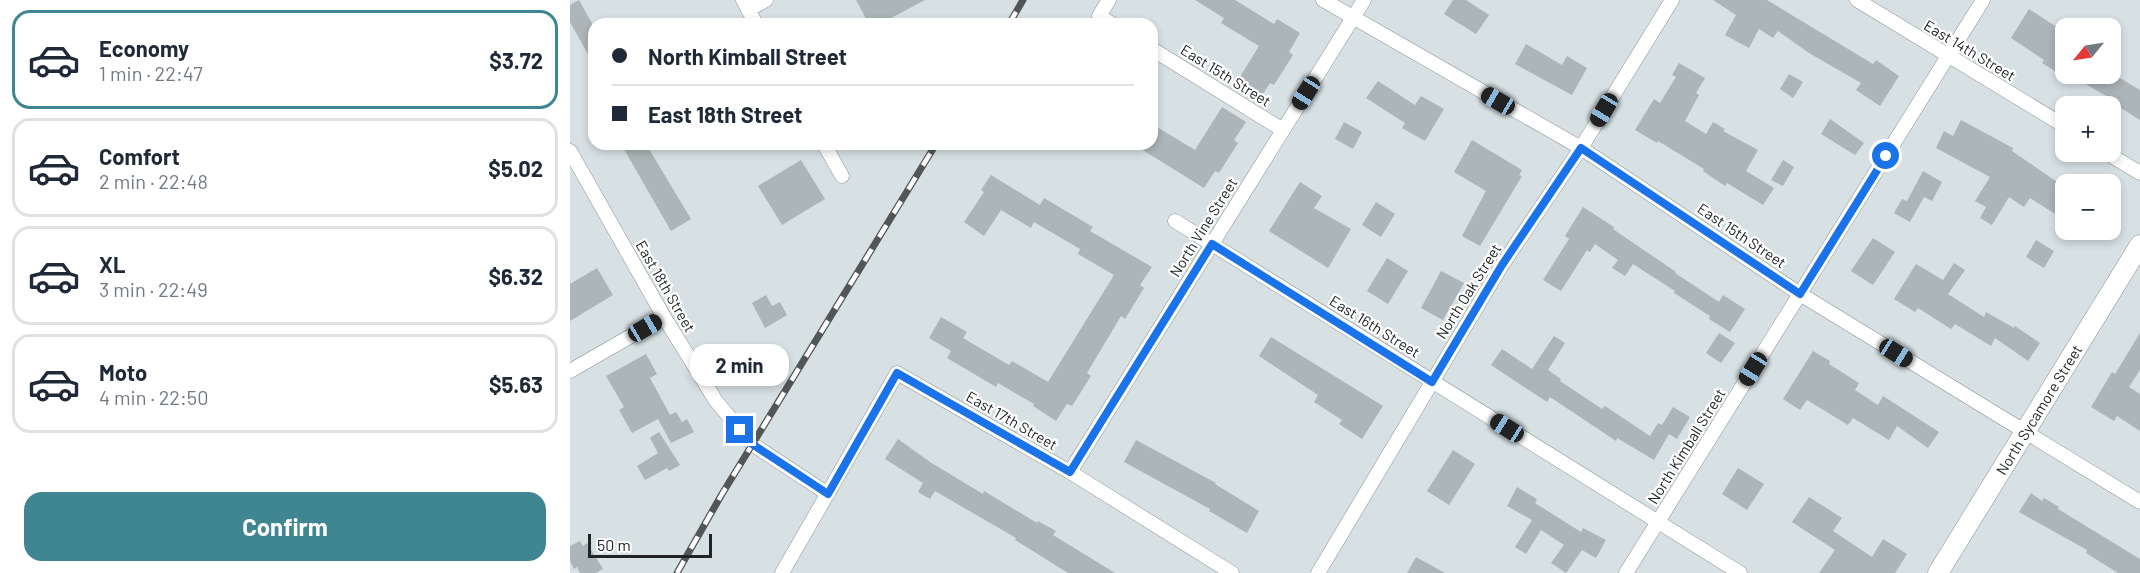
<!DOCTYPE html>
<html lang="en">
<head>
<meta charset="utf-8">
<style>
	:root { --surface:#fff; --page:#f2f2f3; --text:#1f2937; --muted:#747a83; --line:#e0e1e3; --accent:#408592 }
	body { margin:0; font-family:Barlow,sans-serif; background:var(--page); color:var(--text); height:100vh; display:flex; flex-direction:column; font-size:22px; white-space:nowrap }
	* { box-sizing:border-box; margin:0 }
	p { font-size:20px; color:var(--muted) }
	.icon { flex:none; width:33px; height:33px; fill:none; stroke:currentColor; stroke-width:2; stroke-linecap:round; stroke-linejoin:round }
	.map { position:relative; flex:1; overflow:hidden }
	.sheet { display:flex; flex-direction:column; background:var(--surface); width:570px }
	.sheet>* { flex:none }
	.banner { position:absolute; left:18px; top:18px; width:570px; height:132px; border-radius:18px; box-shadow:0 3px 9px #0003; display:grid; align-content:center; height:132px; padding:0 24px; background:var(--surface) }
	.needle { width:39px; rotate:240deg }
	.controls { position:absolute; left:1485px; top:18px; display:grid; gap:12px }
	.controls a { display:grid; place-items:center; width:66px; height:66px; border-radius:12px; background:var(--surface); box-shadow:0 3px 9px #0003; font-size:30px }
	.scale { position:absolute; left:18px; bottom:15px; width:124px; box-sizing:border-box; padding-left:6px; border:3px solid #212425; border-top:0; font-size:16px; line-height:21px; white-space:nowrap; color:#212425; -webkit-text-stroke:4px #fff; paint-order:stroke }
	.end { position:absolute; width:27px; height:27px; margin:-14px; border:8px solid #1a73e8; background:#fff; box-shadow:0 0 0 3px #fff }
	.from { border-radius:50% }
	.bubble { position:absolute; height:42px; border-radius:18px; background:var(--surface); box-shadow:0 3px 9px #0003; font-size:20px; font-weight:700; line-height:42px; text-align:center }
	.car { position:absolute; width:18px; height:36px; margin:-18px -9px; border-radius:8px; box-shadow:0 0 4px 2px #0007; background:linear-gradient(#222 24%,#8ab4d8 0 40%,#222 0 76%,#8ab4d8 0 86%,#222 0) }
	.banner b { display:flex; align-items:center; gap:21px; height:57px; font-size:22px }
	.banner b+b { border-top:2px solid var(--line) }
	.banner i { width:15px; height:15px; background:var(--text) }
	ul { padding:10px 0 0; list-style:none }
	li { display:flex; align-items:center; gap:18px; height:99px; margin:0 12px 9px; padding:0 12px; border:3px solid var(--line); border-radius:18px }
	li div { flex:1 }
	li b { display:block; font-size:22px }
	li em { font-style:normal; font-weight:700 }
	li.selected { border-color:var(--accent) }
	li>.icon { width:54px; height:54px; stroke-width:1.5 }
	.cta { display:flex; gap:12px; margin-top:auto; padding:12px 24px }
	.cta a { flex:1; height:69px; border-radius:18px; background:var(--accent); color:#fff; font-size:24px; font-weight:700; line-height:69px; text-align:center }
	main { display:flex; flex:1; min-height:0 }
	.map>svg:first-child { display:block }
	.building { fill:#acb5b7 }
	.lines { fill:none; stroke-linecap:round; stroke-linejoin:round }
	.street-casing { stroke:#8b9496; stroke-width:15 }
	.secondary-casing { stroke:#8b9496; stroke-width:21 }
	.street { stroke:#fff; stroke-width:14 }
	.secondary { stroke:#fff; stroke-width:20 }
	.rail-casing { stroke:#515657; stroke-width:7 }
	.rail { stroke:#fff; stroke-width:4.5; stroke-dasharray:14; stroke-linecap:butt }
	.route { stroke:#1a73e8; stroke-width:8 }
	.labels { text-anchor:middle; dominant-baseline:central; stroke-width:4.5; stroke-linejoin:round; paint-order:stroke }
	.street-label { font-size:15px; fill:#212425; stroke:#fff }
</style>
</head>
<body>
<main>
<section class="sheet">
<ul>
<li class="selected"><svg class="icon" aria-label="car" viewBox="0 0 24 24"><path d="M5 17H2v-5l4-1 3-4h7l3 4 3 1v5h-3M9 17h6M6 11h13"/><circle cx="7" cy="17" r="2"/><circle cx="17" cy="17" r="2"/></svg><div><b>Economy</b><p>1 min · 22:47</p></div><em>$3.72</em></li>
<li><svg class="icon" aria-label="car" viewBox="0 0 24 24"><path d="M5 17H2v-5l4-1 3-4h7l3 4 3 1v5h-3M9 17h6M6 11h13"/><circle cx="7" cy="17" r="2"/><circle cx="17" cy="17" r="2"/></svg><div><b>Comfort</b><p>2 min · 22:48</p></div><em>$5.02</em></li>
<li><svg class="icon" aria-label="car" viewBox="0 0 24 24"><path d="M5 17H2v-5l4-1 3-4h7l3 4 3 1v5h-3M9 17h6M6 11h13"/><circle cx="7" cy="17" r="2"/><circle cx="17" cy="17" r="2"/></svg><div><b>XL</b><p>3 min · 22:49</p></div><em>$6.32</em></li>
<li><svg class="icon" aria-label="car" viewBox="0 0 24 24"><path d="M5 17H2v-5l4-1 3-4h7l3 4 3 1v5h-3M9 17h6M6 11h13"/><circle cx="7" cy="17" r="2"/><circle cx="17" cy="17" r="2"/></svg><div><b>Moto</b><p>4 min · 22:50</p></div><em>$5.63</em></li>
</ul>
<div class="cta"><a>Confirm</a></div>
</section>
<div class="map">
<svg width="1570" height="573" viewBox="0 0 1570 573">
	<rect width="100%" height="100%" fill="#d7e1e3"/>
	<!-- building -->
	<g class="building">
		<path d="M9,0L24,27V65L0,22V5Z"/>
		<path d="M286,0H355L310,24H299Z"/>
		<path d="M625,0H665L704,24L707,19L730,33L719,52L723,55L704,85L700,83L689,100L665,85L689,46L651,23L654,18Z"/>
		<path d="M883,0H896L919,15L906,34L874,14Z"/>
		<path d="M1143,0H1197L1303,64L1306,60L1329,76L1310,106L1286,90L1291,83L1239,53L1208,31L1203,38L1189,29L1179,48L1155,35L1166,15Z"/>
		<path d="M1459,9L1496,33V78L1472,63L1474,60L1441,38Z"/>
		<path d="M956,44L992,65L997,56L1017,68L1002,95L945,64Z"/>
		<path d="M1109,63L1135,78L1126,93L1129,95L1115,121L1136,134L1143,122L1155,129L1153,131L1188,150L1176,171L1204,188L1193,205L1157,183L1155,186L1133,171L1134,169L1088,141L1087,143L1065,130L1084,99L1090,103L1106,77L1102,75Z"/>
		<path d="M1219,74L1233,82L1223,98L1210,89Z"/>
		<path d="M1498,74H1543L1570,90V120L1538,100V97Z"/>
		<path d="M808,81L845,105L851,96L874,109L855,141L832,128L835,123L796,98Z"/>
		<path d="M652,107L676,122L664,140L668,143L649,173L645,171L634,188L563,144H582V135L587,127L625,150Z"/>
		<path d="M1260,119L1294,143L1285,155L1251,134Z"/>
		<path d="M1391,120L1443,148L1442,151L1496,188V221L1460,198L1454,207L1439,197L1422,225L1410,218L1416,207L1405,201L1420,177L1366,148L1374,131L1383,136Z"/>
		<path d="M774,122L792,132L783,149L765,139Z"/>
		<path d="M902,140L952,170L949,175L952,176L910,246L892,236L916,191L884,172Z"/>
		<path d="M51,144H76L121,219L101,231Z"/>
		<path d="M231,160L255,199L212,225L188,186Z"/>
		<path d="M1213,160L1224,167L1213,186L1201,180Z"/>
		<path d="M1353,171L1372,182L1362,201L1354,197L1340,222L1324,213L1332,199L1337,201Z"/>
		<path d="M421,175L470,205L474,198L523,227L520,231L582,267L570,285L574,288L555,319L551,316L517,373L521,376L502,406L497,404L486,421L463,406L464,404L428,383L426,387L377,358L381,351L359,338L371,317L397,332L393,338L439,365L442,361L478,382L544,275L508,254L510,249L464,222L461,228L431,210L414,236L394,222L414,192L411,190Z"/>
		<path d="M730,182L752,196L744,208L781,229L758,268L699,231Z"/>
		<path d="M806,202L825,214L811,237L792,225Z"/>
		<path d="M1013,207L1044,227L1043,229L1106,272L1105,273L1149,302L1153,295L1175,309L1160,332L1139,319L1140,316L1104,293L1105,291L1063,264L1055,276L1042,268L1048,260L1025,244L1020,252L1017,250L991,291L973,280L999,239L995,236Z"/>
		<path d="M1303,238L1325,252L1303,285L1281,271Z"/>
		<path d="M1466,240L1484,251L1474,268L1456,257Z"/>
		<path d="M817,258L838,271L818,304L797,291Z"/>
		<path d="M1384,263L1395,270L1378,294L1414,317L1416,312L1444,328L1445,326L1470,343L1458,361L1425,338L1421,346L1385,324L1381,329L1348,308L1345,312L1324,299L1346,264L1373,280Z"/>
		<path d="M27,268L43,295L0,321V284Z"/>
		<path d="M871,271L894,283L873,320L851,308Z"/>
		<path d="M196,295L202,306L210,302L217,315L195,328L182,303Z"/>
		<path d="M1149,333L1165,343L1151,363L1136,353Z"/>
		<path d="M1570,333V370L1559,387L1570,394V431L1547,416L1544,421L1521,407L1542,372L1545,374Z"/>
		<path d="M984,336L995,343L978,370L991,379L990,381L1032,409L1035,406L1080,436L1088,423L1092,425L1103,407L1120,417L1107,439L1099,434L1084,460L1047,438L1046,441L980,397L977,402L921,365L932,349L962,369Z"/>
		<path d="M701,337L813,406L792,439L769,424L772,420L744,402L748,395L689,356Z"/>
		<path d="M1243,351L1260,361L1259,364L1289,383L1285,390L1308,405L1313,396L1369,432L1358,448L1327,426L1319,440L1283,418L1278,425L1237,400L1230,410L1213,399Z"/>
		<path d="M76,354L87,374L80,378L100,415L106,412L112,422L117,419L124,432L101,443L88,419L62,433L49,410L54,407L36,376Z"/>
		<path d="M89,432L110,465L99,471L97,468L75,480L67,466L88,453L80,438Z"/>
		<path d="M328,439L360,462L413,494L414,491L467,523L468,521L486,531L483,535L545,573H498L445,540L446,538L365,491L360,499L348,492L353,483L315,459Z"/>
		<path d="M566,440L646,483L645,484L689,511L677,533L639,511L640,509L554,462Z"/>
		<path d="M883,450L905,464L879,505L857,491Z"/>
		<path d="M1168,468L1194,484L1177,510L1152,494Z"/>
		<path d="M947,487L967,499L965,503L1011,532L1013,528L1036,540L1026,558L1012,550L996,573L981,563L994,545L971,530L956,554L945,547L962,520L937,506Z"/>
		<path d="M1461,493L1472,501L1474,498L1489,507L1488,509L1570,559V573H1548L1516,553L1517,550L1449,512Z"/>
		<path d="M1239,497L1272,518L1263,531L1302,557L1313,539L1337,554L1325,573H1249L1265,550L1222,522Z"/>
		<path d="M10,541L13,546L17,543L33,569L26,573H10L7,567L4,569L0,561V546Z"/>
		<path d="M846,557L875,573H837Z"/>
	</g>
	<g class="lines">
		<defs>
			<g id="street">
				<path d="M173,0L186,24"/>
				<path d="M539,0L529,16L542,24"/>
				<path d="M753,0L1011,148L1230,294L1570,502"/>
				<path d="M1287,0L1496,127"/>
				<path d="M178,10L196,0"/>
				<path d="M582,49L713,130"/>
				<path d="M254,144L272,176"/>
				<path d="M0,151L94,317L146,401L182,444L258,494"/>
				<path d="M1535,152L1570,173"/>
				<path d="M605,221L1170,573"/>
				<path d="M0,371L94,317"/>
				<path d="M500,472L794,0"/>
				<path d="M212,573L327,373L500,472L662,573"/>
				<path d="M748,573L932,265L1011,148L1102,0"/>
				<path d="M1056,573L1413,0"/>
			</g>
			<g id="secondary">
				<path id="s1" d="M1368,573L1570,245"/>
			</g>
		</defs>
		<!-- street casing -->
		<use href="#street" class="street-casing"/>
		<!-- secondary casing -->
		<use href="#secondary" class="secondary-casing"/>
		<!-- street -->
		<use href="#street" class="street"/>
		<!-- secondary -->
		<use href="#secondary" class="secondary"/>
		<defs>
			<g id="rail">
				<path d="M439,24L453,0"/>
				<path d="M107,573L152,494L366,144"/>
			</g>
		</defs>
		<!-- rail casing -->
		<use href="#rail" class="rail-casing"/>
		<!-- rail -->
		<use href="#rail" class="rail"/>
	</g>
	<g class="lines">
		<!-- route -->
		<path class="route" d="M170,430L182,444L258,494L327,373L500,472L642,244L862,382L932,265L1011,148L1230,294L1316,156"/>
	</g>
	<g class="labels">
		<!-- street labels -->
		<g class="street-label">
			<text transform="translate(1400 50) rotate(31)">East 14th Street</text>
			<text transform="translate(656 75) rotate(32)">East 15th Street</text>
			<text transform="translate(633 227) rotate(-58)">North Vine Street</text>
			<text transform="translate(1172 235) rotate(34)">East 15th Street</text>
			<text transform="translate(96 286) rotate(60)">East 18th Street</text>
			<text transform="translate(898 291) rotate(-58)">North Oak Street</text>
			<text transform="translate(805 326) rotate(32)">East 16th Street</text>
			<text stroke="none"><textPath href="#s1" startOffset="192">North Sycamore Street</textPath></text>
			<text transform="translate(442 420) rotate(30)">East 17th Street</text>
			<text transform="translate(1116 446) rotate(-58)">North Kimball Street</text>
		</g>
	</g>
</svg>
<div class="controls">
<a><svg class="needle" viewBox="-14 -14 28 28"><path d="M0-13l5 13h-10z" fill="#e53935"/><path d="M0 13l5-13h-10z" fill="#747a83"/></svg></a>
<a>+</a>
<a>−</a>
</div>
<div class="scale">50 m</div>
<i class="end from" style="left:1316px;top:156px"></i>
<i class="end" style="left:170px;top:430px"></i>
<div class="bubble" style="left:120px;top:344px;width:99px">2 min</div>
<i class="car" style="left:736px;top:93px;rotate:212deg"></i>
<i class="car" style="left:928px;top:101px;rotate:300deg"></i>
<i class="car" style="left:1034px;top:110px;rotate:211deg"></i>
<i class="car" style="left:75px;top:328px;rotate:60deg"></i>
<i class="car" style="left:1326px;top:353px;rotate:122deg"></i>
<i class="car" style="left:1183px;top:369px;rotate:212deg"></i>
<i class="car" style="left:937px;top:428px;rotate:302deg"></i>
<div class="banner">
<b><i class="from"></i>North Kimball Street</b>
<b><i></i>East 18th Street</b>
</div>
</div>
</main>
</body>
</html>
